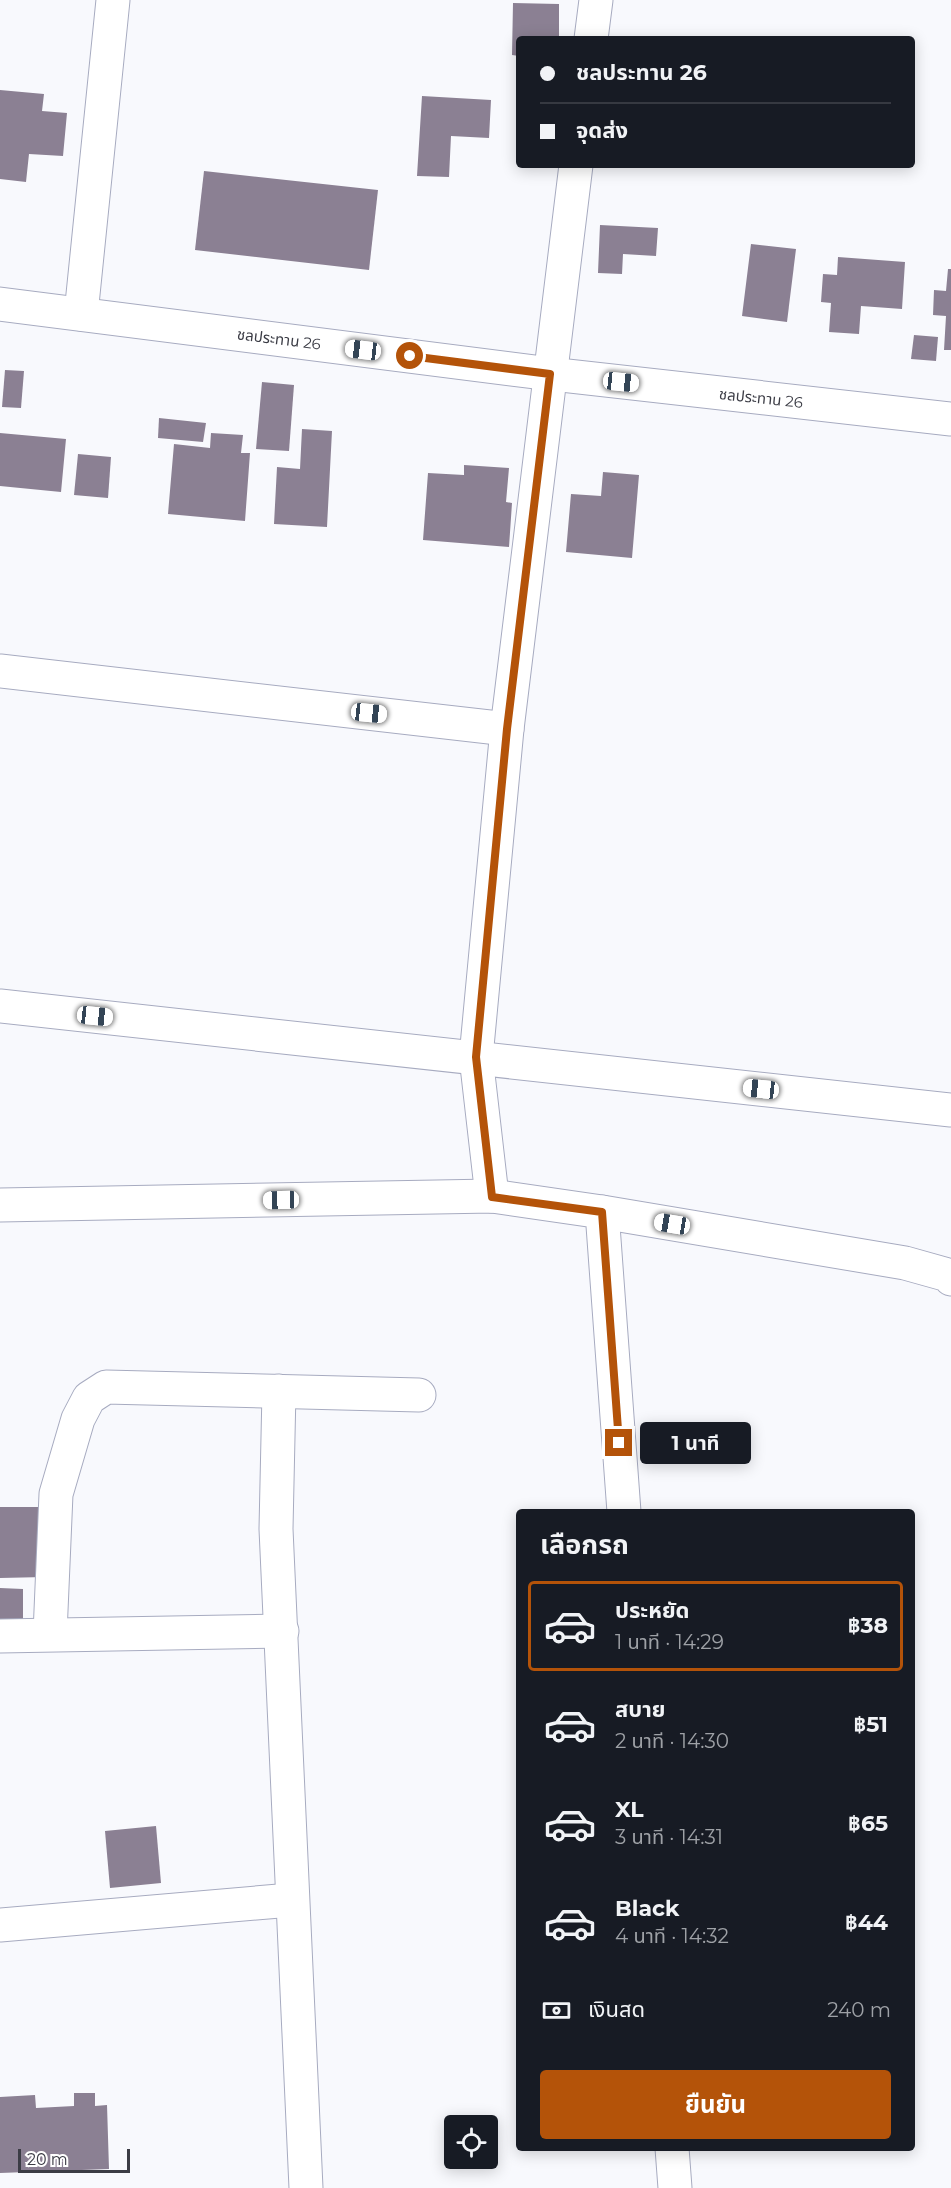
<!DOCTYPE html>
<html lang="th">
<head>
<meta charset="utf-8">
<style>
	:root { --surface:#171b24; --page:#242831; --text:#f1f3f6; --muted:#9ea1a6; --line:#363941; --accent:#b45309 }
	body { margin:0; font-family:Montserrat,"Noto Sans Thai",sans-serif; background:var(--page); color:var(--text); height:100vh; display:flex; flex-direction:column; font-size:22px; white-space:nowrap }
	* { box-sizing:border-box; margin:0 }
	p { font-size:20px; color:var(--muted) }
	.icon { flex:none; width:33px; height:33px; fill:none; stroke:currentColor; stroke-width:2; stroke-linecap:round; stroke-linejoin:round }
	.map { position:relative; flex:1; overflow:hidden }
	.sheet { position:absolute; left:516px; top:1509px; width:399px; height:642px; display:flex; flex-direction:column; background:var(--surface); border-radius:6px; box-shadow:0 3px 15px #0003 }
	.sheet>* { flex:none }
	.top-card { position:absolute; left:516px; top:36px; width:399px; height:132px; border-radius:6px; box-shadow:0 3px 15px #0003; display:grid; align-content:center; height:132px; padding:0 24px; background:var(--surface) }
	.controls { position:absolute; left:444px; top:2115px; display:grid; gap:12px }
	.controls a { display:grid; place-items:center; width:54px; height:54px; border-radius:6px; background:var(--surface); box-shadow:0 3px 15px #0003; font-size:30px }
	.scale { position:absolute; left:18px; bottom:15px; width:112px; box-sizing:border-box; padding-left:6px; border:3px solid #3b3c45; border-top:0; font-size:16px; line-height:21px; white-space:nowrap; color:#3b3c45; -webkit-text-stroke:4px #fff; paint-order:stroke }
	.end { position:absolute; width:27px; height:27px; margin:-14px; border:8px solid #b45309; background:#fff; box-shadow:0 0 0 3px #fff }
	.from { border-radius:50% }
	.bubble { position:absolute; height:42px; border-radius:6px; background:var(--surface); box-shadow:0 3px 15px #0003; font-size:20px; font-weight:700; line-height:42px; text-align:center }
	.car { position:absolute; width:18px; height:36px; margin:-18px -9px; border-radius:8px; box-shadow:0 0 4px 2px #0007; background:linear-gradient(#fff 24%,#345 0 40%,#fff 0 76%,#345 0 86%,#fff 0) }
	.top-card b { display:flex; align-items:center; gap:21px; height:57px; font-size:22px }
	.top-card b+b { border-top:2px solid var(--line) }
	.top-card i { width:15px; height:15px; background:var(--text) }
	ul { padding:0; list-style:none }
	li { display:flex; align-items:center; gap:18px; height:90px; margin:0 12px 9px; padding:0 12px; border:3px solid transparent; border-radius:6px }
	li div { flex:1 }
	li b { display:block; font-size:22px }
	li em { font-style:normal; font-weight:700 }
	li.selected { border-color:var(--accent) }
	li>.icon { width:54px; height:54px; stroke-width:1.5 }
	h2 { padding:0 24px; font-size:27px; line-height:72px }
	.pay { display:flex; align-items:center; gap:15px; height:66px; padding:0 24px; font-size:22px }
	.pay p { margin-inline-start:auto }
	.cta { display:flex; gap:12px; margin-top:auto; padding:12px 24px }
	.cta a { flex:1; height:69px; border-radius:6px; background:var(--accent); color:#fff; font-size:24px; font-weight:700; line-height:69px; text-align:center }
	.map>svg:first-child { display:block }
	.building { fill:#8b8093 }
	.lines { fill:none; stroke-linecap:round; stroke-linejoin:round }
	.minor-casing { stroke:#a7abc0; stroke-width:35 }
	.minor { stroke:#fff; stroke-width:33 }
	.route { stroke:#b45309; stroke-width:8 }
	.labels { text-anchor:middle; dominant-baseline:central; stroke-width:6; stroke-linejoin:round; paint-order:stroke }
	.street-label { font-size:15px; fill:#3b3c45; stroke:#fff }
</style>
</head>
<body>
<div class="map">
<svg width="951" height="2188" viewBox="0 0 951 2188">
	<rect width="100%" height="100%" fill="#f8f9fd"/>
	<!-- building -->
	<g class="building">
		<path d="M513,3L559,4V39H519V56L512,55Z"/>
		<path d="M0,90L44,94L42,111L67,113L63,156L29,154L26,182L0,179Z"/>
		<path d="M422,96L491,100L489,138L451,136L449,177L417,176Z"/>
		<path d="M204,171L378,190L369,270L195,250Z"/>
		<path d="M600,225L658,228L656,256L623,254L622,274L598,273Z"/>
		<path d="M751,244L796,249L787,322L742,316Z"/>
		<path d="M838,257L905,262L902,309L861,306L859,334L829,332L831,303L821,302L823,274L837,275Z"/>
		<path d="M948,269H951V350H944L946,316L933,315L934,290L946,291Z"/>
		<path d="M914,335L938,337L936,361L911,359Z"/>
		<path d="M5,370L24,371L21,408L2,407Z"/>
		<path d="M262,382L294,385L289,451L256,449Z"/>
		<path d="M159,418L206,423L203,442L158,438Z"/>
		<path d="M302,429L332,431L327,527L274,524L277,467L300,469Z"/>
		<path d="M0,433L66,439L61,492L0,486Z"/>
		<path d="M211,433L243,435L241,453H250L245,521L168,514L174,444L210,448Z"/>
		<path d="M78,454L111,457L108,498L74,495Z"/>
		<path d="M464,465L509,468L506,502L512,503L509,547L423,540L428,473L464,475Z"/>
		<path d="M603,472L639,475L632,558L566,552L571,494L601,496Z"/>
		<path d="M0,1507H44L45,1577L0,1578Z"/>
		<path d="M0,1588L23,1589V1621H0Z"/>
		<path d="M156,1826L161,1883L110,1888L105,1831Z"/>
		<path d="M74,2093H95V2106L107,2105L109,2169L0,2173V2097L35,2095L36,2108L74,2106Z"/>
	</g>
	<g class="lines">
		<defs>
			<g id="minor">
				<path d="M591,39L596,0"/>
				<path d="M0,304L551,374L951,419"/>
				<path d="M81,314L113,0"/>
				<path d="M0,671L507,729"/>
				<path d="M0,1006L951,1110"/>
				<path d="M492,1196L476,1057L507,729L576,165"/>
				<path d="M0,1205L492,1196L602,1212L624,1512"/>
				<path d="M602,1212L905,1263L948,1275L951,1279"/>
				<path d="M279,1391L276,1529L306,2188"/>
				<path d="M50,1634L56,1494L78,1419L89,1398L106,1387L419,1395"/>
				<path d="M0,1636L282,1631"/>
				<path d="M0,1925L291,1900"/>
				<path d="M672,2148L675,2188"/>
			</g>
		</defs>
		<!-- minor casing -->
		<use href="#minor" class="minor-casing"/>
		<!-- minor -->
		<use href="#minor" class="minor"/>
	</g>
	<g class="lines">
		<!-- route -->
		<path class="route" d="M410,356L550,374L507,729L476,1057L492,1197L602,1212L619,1443"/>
	</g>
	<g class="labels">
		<!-- street labels -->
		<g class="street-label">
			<text transform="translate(279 339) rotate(7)">ชลประทาน 26</text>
			<text transform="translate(761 398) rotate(6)">ชลประทาน 26</text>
		</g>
	</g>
</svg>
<div class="controls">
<a><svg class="icon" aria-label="locate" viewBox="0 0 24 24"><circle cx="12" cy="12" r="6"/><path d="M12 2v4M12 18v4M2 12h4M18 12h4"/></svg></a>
</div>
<div class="scale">20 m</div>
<i class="end from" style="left:410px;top:356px"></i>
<i class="end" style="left:619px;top:1443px"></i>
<div class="bubble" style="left:640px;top:1422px;width:111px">1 นาที</div>
<i class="car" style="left:363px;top:350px;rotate:277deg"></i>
<i class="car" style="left:621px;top:382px;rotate:96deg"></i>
<i class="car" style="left:369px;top:713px;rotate:96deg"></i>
<i class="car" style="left:95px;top:1016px;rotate:96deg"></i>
<i class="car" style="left:761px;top:1089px;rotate:276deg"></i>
<i class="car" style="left:281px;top:1200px;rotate:269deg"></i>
<i class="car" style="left:672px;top:1224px;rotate:279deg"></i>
<div class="top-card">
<b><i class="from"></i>ชลประทาน 26</b>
<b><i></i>จุดส่ง</b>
</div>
<section class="sheet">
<h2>เลือกรถ</h2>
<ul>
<li class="selected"><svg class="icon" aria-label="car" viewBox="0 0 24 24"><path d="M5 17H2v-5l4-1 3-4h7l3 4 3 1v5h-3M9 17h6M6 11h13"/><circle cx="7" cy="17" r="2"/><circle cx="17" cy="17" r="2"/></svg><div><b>ประหยัด</b><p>1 นาที · 14:29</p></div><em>฿38</em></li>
<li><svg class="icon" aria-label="car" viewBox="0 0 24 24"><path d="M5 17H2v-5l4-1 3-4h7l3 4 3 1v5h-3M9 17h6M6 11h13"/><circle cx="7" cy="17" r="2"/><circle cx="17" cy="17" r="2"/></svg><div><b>สบาย</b><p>2 นาที · 14:30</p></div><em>฿51</em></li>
<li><svg class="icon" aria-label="car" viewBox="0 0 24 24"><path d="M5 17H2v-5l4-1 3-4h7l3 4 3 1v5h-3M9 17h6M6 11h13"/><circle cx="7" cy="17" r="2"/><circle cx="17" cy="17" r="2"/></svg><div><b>XL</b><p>3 นาที · 14:31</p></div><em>฿65</em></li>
<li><svg class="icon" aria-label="car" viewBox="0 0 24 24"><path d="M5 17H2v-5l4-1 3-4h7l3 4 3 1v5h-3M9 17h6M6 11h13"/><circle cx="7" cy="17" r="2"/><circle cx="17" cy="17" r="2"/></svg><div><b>Black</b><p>4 นาที · 14:32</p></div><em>฿44</em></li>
</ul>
<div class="pay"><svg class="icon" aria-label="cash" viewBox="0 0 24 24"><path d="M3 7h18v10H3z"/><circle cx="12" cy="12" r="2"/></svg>เงินสด<p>240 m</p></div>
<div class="cta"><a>ยืนยัน</a></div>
</section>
</div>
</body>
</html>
